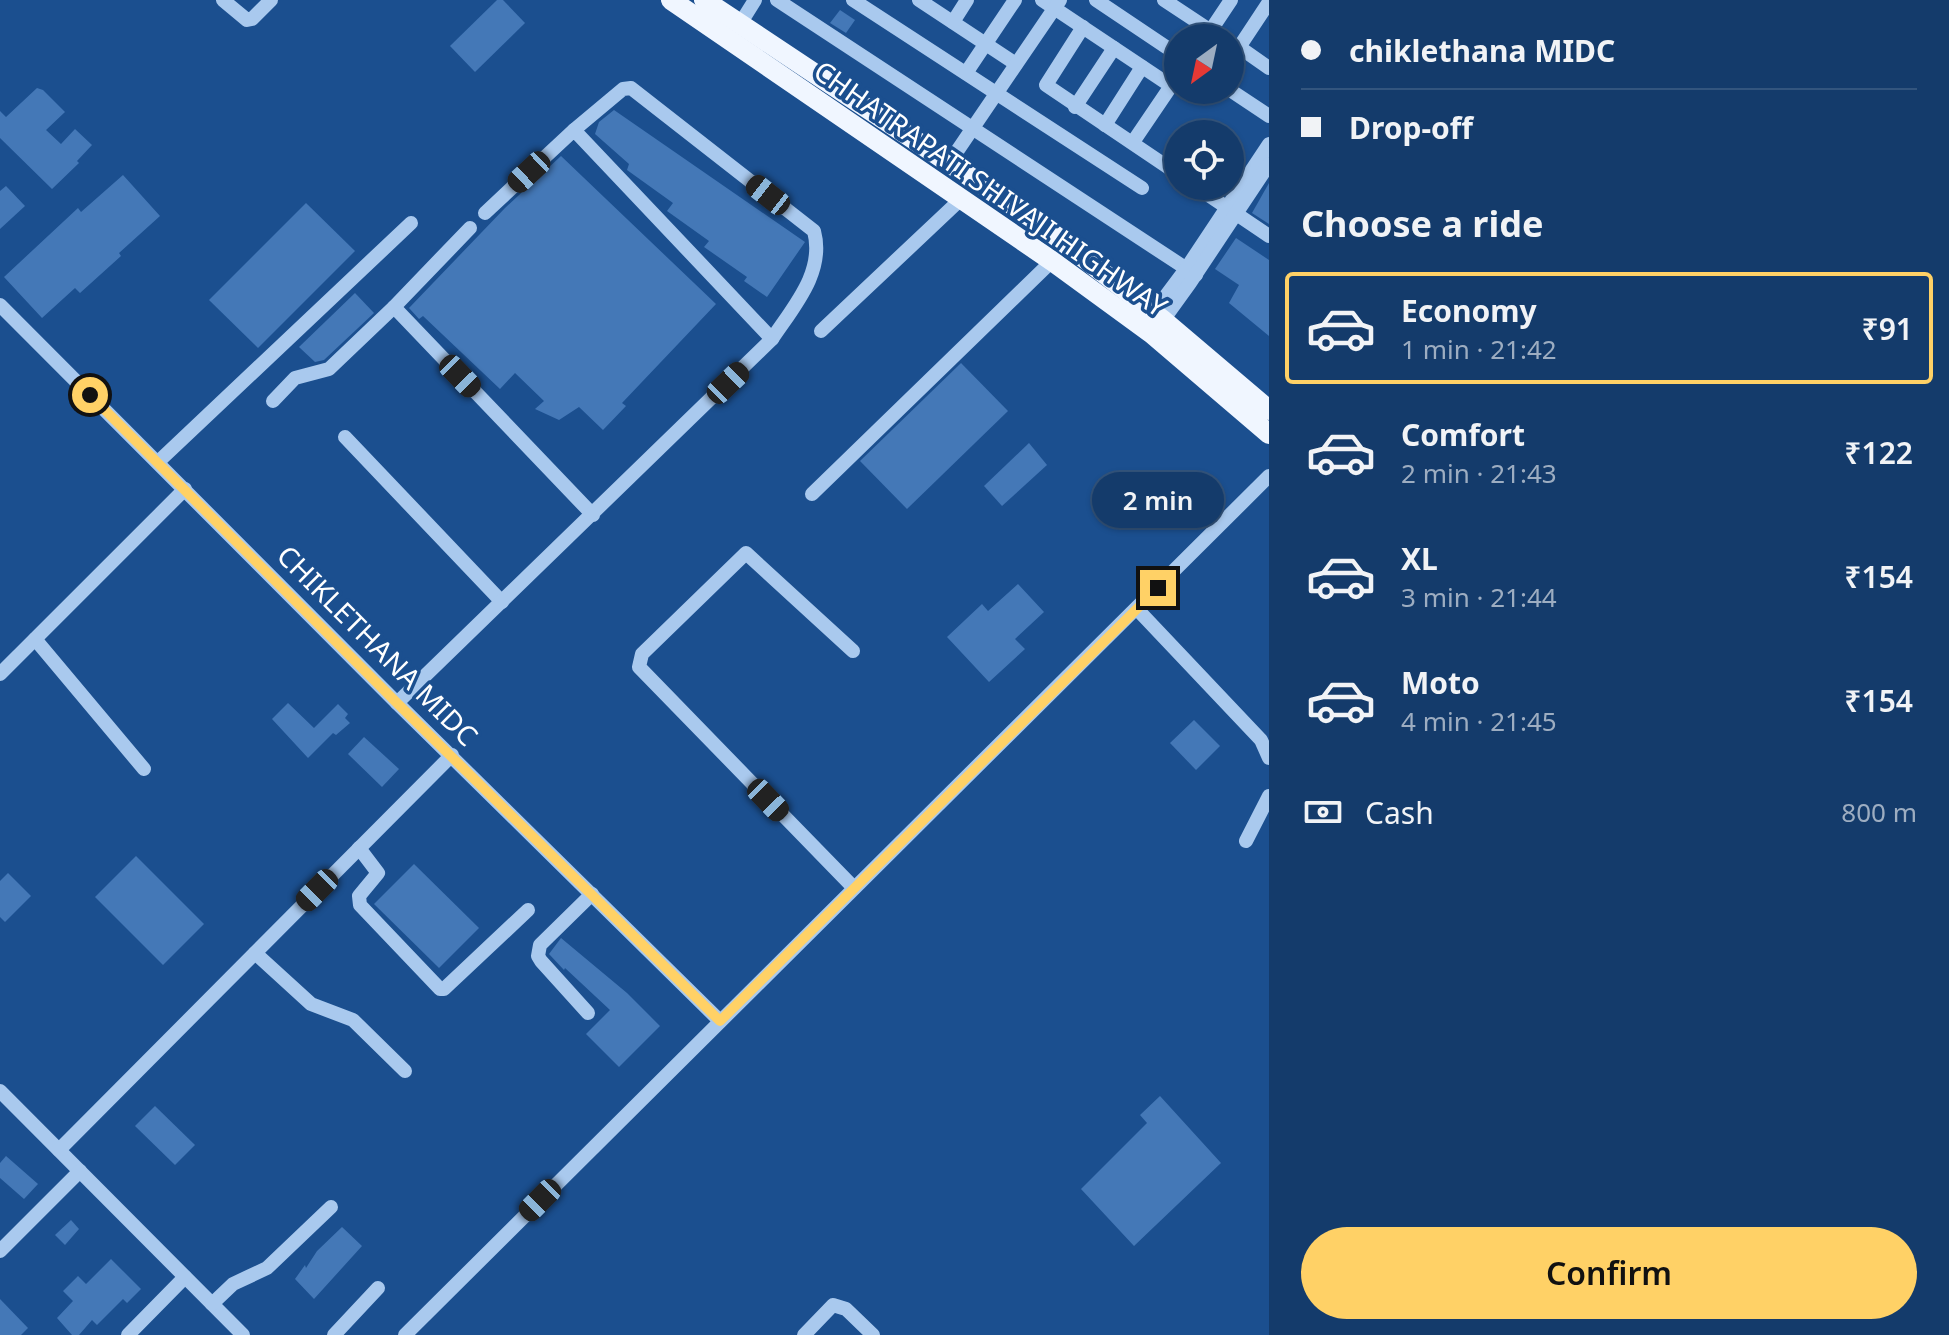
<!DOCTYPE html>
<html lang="en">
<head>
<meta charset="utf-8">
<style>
	:root { --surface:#143b6b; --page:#1d4271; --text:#f1f3f6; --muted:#9dadc1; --line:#33557e; --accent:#ffd166 }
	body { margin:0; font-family:"Noto Sans",sans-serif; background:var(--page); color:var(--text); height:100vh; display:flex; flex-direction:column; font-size:30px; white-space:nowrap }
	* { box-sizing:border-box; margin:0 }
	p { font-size:26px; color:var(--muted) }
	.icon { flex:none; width:44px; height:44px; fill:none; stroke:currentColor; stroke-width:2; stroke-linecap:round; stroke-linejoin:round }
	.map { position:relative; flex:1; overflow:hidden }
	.side { display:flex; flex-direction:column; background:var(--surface); width:680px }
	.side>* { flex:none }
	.top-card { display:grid; align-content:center; height:176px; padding:0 32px; background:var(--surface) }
	.needle { width:52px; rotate:213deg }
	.fabs { position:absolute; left:1164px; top:24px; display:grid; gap:16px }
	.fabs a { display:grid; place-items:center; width:80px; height:80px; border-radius:50%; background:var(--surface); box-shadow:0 2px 6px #0004,0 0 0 2px var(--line); font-size:40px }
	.end { position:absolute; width:36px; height:36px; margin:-18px; border:10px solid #ffd166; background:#111; box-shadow:0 0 0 4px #111 }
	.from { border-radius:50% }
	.bubble { position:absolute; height:56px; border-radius:28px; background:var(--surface); box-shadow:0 2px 6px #0004,0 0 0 2px var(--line); font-size:26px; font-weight:600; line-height:56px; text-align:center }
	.car { position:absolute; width:24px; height:48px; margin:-24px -12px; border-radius:10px; box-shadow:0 0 6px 2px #0007; background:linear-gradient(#222 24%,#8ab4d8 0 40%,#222 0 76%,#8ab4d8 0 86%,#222 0) }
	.top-card b { display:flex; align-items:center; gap:28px; height:76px; font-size:30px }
	.top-card b+b { border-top:2px solid var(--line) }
	.top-card i { width:20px; height:20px; background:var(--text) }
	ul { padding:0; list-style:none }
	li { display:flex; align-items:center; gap:24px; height:112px; margin:0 16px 12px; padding:0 16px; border:4px solid transparent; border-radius:8px }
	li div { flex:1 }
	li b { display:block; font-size:30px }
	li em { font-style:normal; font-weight:600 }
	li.current { border-color:var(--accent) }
	li>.icon { width:72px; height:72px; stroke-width:1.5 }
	h2 { padding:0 32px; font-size:36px; line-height:96px }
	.pay { display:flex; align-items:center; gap:20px; height:88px; padding:0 32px; font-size:30px }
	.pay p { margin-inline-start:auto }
	.action { display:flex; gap:16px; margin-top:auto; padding:16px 32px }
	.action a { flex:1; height:92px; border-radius:48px; background:var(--accent); color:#111; font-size:32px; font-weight:600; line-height:92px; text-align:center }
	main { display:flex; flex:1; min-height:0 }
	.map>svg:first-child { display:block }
	.building { fill:#4478b7 }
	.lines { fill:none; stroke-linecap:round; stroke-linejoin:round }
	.minor { stroke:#a9c9ee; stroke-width:14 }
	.major { stroke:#f0f6ff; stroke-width:20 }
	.route { stroke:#ffd166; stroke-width:10 }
	.labels { text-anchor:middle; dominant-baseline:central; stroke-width:7; stroke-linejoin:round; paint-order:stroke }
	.street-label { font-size:28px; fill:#fff; stroke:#1b4f8f }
</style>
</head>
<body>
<main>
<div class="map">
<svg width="1269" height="1335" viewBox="0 0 1269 1335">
	<rect width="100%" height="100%" fill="#1b4f8f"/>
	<!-- building -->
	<g class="building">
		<path d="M497,0H503L525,23L475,72L450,46Z"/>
		<path d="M840,10L855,20L846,33L830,23Z"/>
		<path d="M37,88L43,90L65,112L46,130L61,144L75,129L92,145L77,161L79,163L52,189L0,138V111L6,117Z"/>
		<path d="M614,110L805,242L767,297L744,281L747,277L704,247L709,241L667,211L673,203L627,170L629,164L595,134L599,122Z"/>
		<path d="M561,156L716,304L622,403L626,406L603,430L579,407L559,420L535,409L544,401L515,373L500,389L423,316L419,319L409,308L505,208Z"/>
		<path d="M123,175L160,216L119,253L121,256L80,293L75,288L42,318L4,277L78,208L81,212Z"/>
		<path d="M1269,183V224L1252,213Z"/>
		<path d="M6,186L25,206L0,229V191Z"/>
		<path d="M306,203L355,251L258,348L209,300Z"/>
		<path d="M1236,238L1269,260V336L1229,303L1239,285L1215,269Z"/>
		<path d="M355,293L374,313L324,360L315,362L299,347Z"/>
		<path d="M961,363L1008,411L907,509L860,461Z"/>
		<path d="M1029,443L1047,465L1002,506L984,486Z"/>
		<path d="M1018,584L1044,612L1015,639L1025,649L989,682L947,637L982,604L988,611Z"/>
		<path d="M288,703L314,728L338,704L348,714L345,718L350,723L336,735L333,733L308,758L272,719Z"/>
		<path d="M1194,720L1220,746L1196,770L1170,743Z"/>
		<path d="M364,737L399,769L382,787L348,754Z"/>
		<path d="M136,856L204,924L163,965L95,897Z"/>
		<path d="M414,864L479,928L439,968L374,904Z"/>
		<path d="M8,873L31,896L5,922L0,917V881Z"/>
		<path d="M561,938L627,993L660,1026L619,1067L586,1034L610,1010L565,968L564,970L549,954Z"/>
		<path d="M1160,1096L1221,1163L1134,1246L1081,1189L1147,1123L1140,1115Z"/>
		<path d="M155,1106L195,1145L175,1165L135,1126Z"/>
		<path d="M6,1156L38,1184L24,1199L0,1178V1163Z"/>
		<path d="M71,1220L79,1229L65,1245L55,1235Z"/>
		<path d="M342,1227L362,1246L314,1299L295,1279L305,1265L306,1268L317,1251Z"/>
		<path d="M111,1259L141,1289L127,1303L123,1299L97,1325L92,1320L79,1335H72L57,1318L73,1301L63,1291L78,1276L86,1284Z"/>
		<path d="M0,1299L28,1328L21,1335H0Z"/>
	</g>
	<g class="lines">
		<!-- minor -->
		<g class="minor">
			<path d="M223,0L247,20L252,19L271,0"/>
			<path d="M777,0L1196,275"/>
			<path d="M853,0L1142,188"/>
			<path d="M919,0L1016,64"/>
			<path d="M1042,0L1171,86L1133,142"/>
			<path d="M1096,0L1178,55"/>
			<path d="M1164,0L1211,31"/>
			<path d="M953,22L967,0"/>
			<path d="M740,24L755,0"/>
			<path d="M1083,27L1046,85L1178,174"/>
			<path d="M1207,36L1231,0"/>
			<path d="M1239,47L1269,68"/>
			<path d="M1230,61L1269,2"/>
			<path d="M966,73L1015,0"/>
			<path d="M1230,90L1269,116"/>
			<path d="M1075,107L1114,48"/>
			<path d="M1105,125L1142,67"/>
			<path d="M949,163L1060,0"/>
			<path d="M1195,186L1269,236"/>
			<path d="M485,213L574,130L772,339"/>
			<path d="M0,305L397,703L720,1021"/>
			<path d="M394,307L593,515"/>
			<path d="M1150,317L1186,269L1269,144"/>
			<path d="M1159,326L1190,283L1269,164"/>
			<path d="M821,331L961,199"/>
			<path d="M273,401L295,378L329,369L394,307L470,228"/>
			<path d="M345,437L502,602"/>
			<path d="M158,462L411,223"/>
			<path d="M812,494L1052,261"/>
			<path d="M1137,609L1261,740L1269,758"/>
			<path d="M35,639L144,769"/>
			<path d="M853,651L746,553L642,654L639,667L854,888"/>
			<path d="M0,674L185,489"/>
			<path d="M397,703L772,339C794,306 825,272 814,231L631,88L623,89L574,130"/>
			<path d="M1246,841L1269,796"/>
			<path d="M359,848L378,873L359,896L360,905L440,989H444L528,910"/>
			<path d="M255,953L311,1004L353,1020L405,1071"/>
			<path d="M588,1013L541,961L538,956L540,945L592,894"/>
			<path d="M0,1091L243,1335"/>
			<path d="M59,1150L452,755"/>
			<path d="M0,1251L80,1171"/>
			<path d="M212,1304L233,1284L267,1268L331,1207"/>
			<path d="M128,1335L185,1277"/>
			<path d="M334,1335L378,1288"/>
			<path d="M405,1335L1269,476"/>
			<path d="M804,1335L833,1305L846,1309L873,1335"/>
		</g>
		<!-- major -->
		<g class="major">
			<path d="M671,0L1052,261L1152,334L1269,434"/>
			<path d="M704,0L1038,222L1163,320L1269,410"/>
		</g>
	</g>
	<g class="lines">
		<!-- route -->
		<path class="route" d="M90,395L397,703L720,1021L1158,588"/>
	</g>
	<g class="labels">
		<!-- street labels -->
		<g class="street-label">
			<text transform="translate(991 188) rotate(35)">CHHATRAPATI SHIVAJI HIGHWAY</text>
			<text transform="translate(378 645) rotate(45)">CHIKLETHANA MIDC</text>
		</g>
	</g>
</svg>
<div class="fabs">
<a><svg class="needle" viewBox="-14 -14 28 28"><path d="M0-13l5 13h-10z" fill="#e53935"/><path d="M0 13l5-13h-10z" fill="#9dadc1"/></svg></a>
<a><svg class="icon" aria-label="locate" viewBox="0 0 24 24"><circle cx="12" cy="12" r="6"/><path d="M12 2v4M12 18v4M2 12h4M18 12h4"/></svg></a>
</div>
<i class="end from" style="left:90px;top:395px"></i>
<i class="end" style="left:1158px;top:588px"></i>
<div class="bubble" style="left:1092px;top:472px;width:132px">2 min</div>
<i class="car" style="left:529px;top:172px;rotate:227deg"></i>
<i class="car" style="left:768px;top:195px;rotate:308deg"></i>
<i class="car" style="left:460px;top:376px;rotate:136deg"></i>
<i class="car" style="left:728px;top:383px;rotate:46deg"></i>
<i class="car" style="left:768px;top:800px;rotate:136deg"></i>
<i class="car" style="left:317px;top:890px;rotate:225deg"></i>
<i class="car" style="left:540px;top:1200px;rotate:225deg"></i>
</div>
<section class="side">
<div class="top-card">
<b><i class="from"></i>chiklethana MIDC</b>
<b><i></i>Drop-off</b>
</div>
<h2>Choose a ride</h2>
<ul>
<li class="current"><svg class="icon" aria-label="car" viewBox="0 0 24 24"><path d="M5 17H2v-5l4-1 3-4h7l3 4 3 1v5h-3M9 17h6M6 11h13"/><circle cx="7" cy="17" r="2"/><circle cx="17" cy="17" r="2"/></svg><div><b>Economy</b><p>1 min · 21:42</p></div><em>₹91</em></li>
<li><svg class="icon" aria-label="car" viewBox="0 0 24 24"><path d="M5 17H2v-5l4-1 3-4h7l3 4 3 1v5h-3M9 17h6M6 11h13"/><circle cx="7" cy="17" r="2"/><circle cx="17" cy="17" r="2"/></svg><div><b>Comfort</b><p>2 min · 21:43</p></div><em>₹122</em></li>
<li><svg class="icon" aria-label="car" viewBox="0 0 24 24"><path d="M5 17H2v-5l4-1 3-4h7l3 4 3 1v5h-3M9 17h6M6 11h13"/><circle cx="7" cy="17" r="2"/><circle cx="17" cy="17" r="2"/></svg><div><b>XL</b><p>3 min · 21:44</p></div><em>₹154</em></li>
<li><svg class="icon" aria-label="car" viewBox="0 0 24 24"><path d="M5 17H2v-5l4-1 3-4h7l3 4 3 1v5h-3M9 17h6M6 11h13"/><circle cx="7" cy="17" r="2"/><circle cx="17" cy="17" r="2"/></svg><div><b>Moto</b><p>4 min · 21:45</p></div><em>₹154</em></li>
</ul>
<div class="pay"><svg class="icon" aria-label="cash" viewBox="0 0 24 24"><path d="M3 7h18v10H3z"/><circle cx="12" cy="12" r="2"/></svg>Cash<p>800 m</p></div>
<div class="action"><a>Confirm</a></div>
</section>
</main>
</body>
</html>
